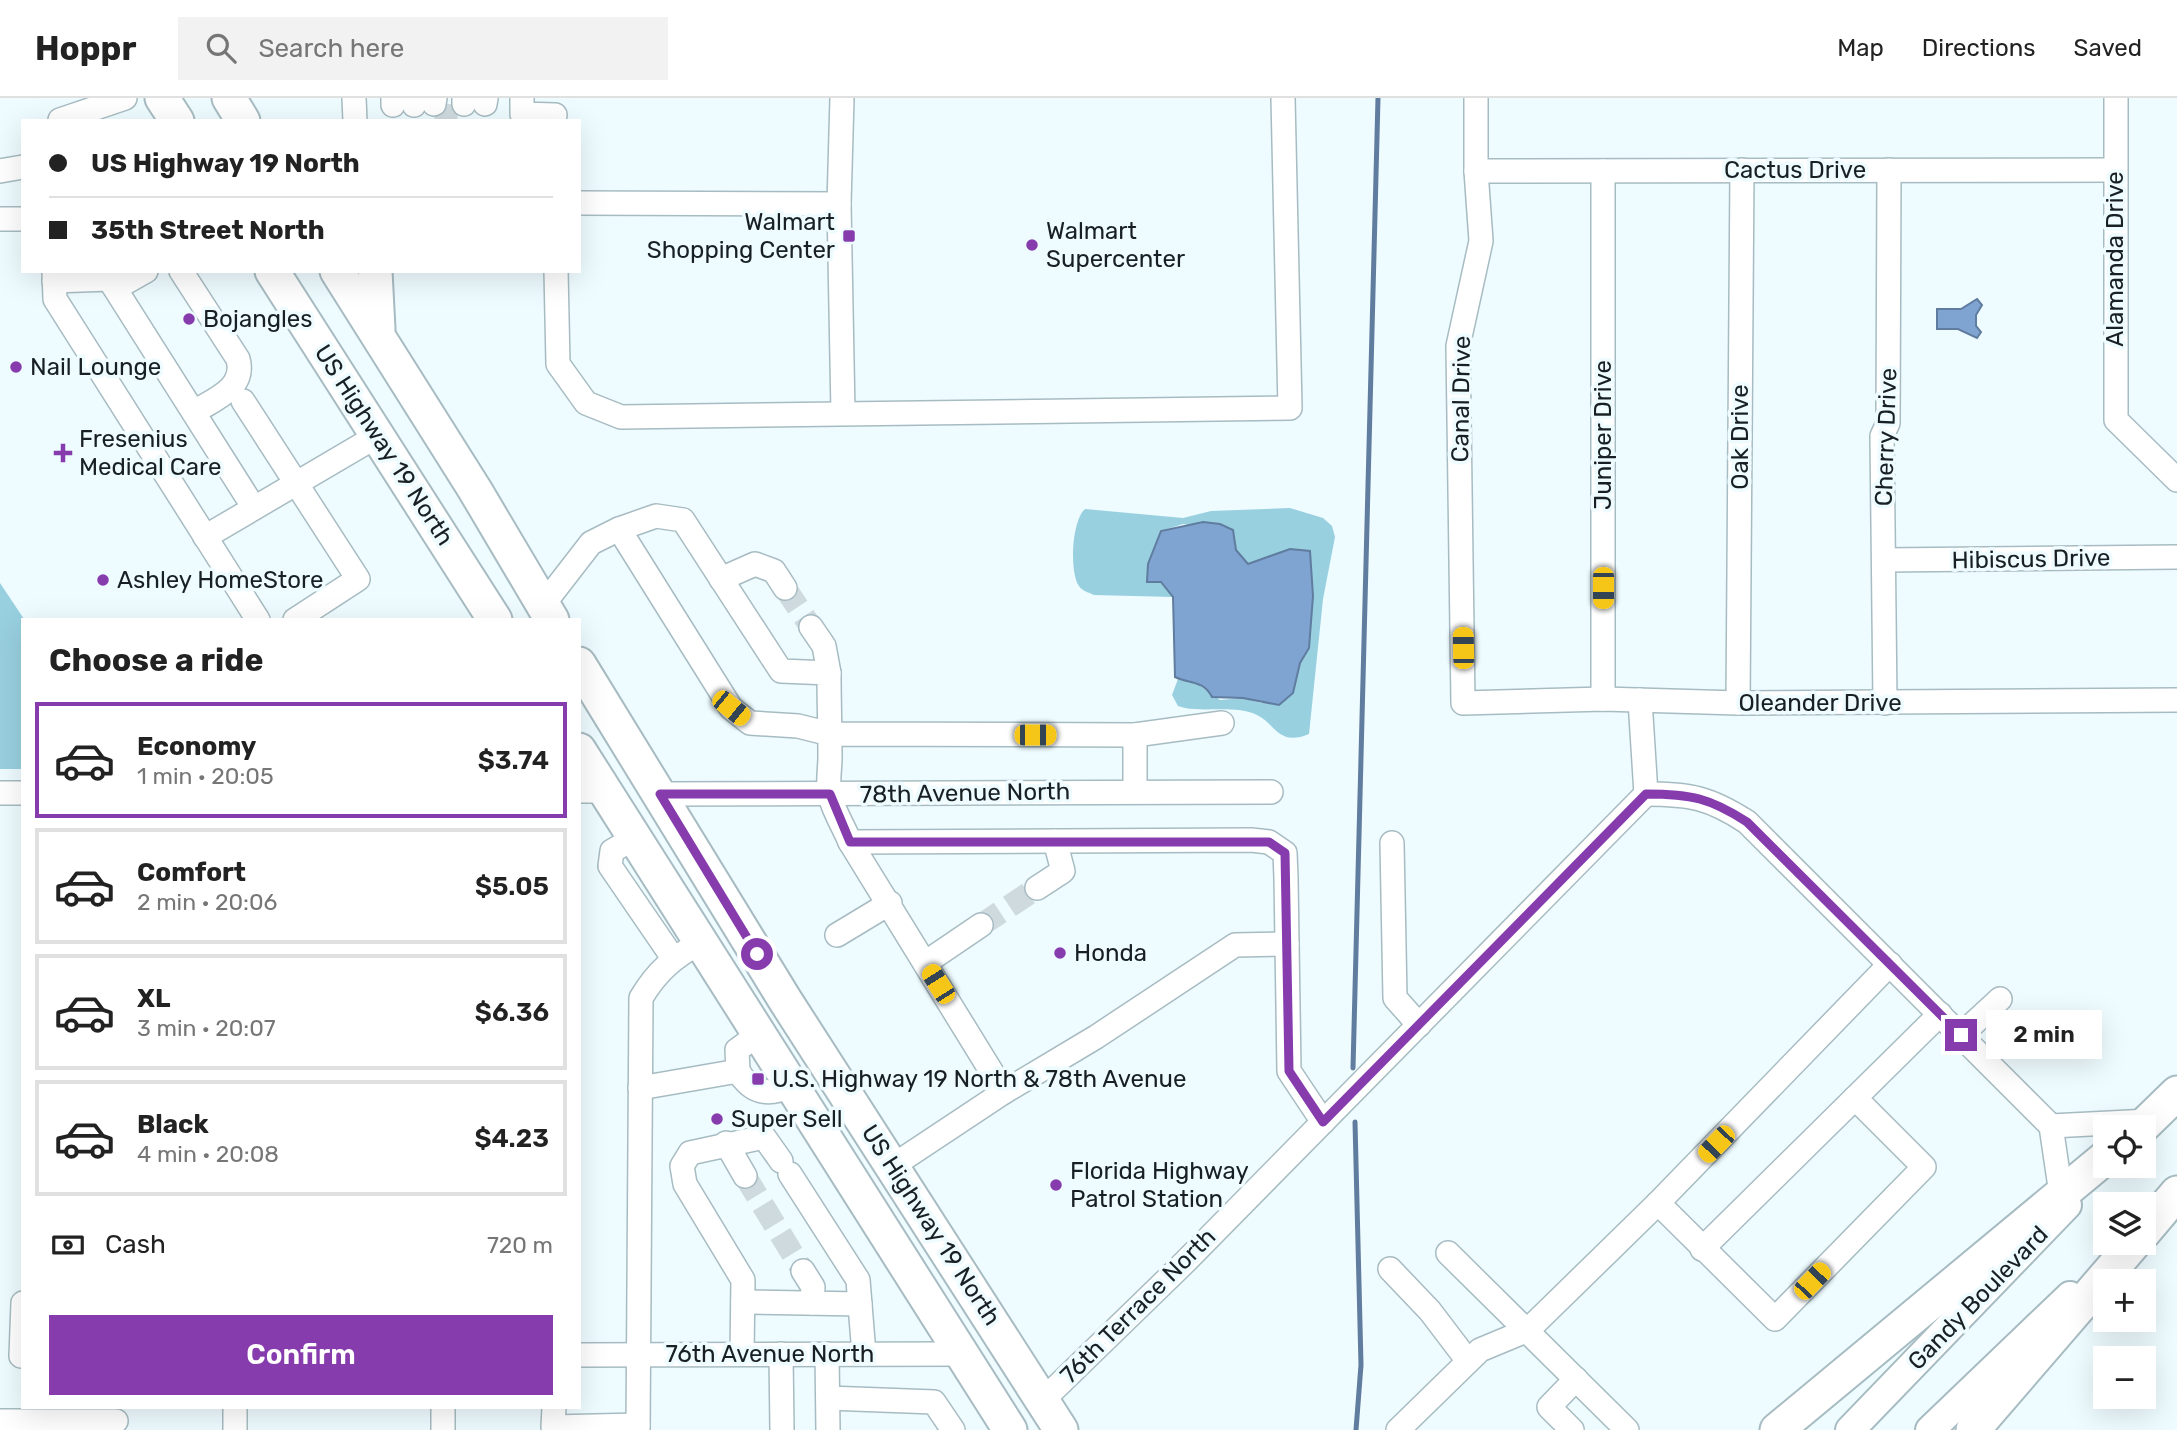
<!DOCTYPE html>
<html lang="en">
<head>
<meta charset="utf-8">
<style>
	:root { --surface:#fff; --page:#f2f2f2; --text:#222; --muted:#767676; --line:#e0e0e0; --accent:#873cae }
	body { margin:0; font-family:Rubik,sans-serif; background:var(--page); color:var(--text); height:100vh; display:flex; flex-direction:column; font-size:26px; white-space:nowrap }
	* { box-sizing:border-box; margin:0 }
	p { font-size:23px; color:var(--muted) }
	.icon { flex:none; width:38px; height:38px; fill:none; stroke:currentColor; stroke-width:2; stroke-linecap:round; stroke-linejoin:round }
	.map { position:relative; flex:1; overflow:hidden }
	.sheet { position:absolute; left:21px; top:520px; width:560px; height:791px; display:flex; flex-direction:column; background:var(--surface); border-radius:0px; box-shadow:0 7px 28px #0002 }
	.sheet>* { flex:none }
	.hud { position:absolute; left:21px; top:21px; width:560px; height:154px; border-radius:0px; box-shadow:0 7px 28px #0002; display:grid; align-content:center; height:154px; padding:0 28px; background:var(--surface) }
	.tools { position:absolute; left:2093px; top:1017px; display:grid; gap:14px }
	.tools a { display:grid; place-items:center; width:63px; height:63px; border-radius:0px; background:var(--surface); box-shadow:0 7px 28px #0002; font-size:35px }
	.end { position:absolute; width:32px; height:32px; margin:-16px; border:9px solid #873cae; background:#fff; box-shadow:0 0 0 4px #fff }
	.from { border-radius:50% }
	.bubble { position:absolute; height:49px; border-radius:0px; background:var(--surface); box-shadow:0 7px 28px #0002; font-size:23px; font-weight:600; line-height:49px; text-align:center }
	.car { position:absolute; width:21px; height:42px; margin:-21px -10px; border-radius:9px; box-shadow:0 0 5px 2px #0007; background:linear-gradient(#f5c518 24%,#345 0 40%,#f5c518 0 76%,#345 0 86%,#f5c518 0) }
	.hud b { display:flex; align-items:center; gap:24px; height:66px; font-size:26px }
	.hud b+b { border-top:2px solid var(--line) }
	.hud i { width:18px; height:18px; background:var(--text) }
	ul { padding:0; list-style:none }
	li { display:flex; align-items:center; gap:21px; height:116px; margin:0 14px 10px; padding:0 14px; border:4px solid var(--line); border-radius:0px }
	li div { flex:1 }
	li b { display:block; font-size:26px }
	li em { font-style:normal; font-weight:600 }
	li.active { border-color:var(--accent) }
	li>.icon { width:63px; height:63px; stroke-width:1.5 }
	h2 { padding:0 28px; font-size:32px; line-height:84px }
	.pay { display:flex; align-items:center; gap:18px; height:77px; padding:0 28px; font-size:26px }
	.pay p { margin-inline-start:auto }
	.action { display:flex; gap:14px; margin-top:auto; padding:14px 28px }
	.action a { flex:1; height:80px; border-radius:0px; background:var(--accent); color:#fff; font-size:28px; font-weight:600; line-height:80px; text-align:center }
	header { display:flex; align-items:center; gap:42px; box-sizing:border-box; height:98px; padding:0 35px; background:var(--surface); border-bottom:2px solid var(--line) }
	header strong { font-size:33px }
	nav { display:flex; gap:38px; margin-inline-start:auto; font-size:24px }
	.search { width:490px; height:63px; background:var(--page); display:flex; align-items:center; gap:18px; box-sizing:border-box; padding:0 24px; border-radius:0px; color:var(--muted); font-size:26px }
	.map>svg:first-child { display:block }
	.green { fill:#98d0e0 }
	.water { fill:#7fa4d2; stroke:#607c9e; stroke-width:2 }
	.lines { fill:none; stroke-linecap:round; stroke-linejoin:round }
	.stream { stroke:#607c9e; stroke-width:5 }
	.minor-tunnel { stroke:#cedade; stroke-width:23; stroke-dasharray:23 11; stroke-linecap:butt }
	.minor-casing { stroke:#a7bcc2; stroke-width:26 }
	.major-casing { stroke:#a7bcc2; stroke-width:32 }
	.highway-casing { stroke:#a7bcc2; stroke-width:37 }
	.minor { stroke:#fff; stroke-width:23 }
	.major { stroke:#fff; stroke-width:28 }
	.highway { stroke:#fff; stroke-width:33 }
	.route { stroke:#873cae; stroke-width:9 }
	.poi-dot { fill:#873cae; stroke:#eefbff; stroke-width:2.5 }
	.labels { text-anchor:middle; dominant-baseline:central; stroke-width:7; stroke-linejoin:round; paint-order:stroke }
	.street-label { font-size:24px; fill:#182023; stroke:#eefbff }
	.poi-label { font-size:24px; fill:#182023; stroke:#eefbff; text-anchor:start }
</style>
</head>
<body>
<header>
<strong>Hoppr</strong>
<div class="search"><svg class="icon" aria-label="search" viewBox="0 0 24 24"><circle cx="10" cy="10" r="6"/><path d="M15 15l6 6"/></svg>Search here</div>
<nav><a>Map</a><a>Directions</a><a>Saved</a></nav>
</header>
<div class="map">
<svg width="2177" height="1332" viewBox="0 0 2177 1332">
	<rect width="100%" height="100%" fill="#eefbff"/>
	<!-- green -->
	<g class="green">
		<path d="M1290,410L1323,420L1332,428L1335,439L1323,501L1309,636C1278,649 1275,625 1257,617C1237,607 1207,614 1185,610L1178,608L1172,597L1178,581L1192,582L1220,602L1243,600L1261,605L1293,595L1300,565L1309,550L1313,498L1290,451L1248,466L1236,452L1233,432L1183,426L1161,433L1148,466V484H1161L1173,499L1094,497C1088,494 1082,493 1079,488C1069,474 1072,422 1085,411L1183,420L1211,413Z"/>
		<path d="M0,485L24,521L23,671H0Z"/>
	</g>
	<!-- water -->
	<g class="water">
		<path d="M1977,201L1982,207L1976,217V228L1981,234L1977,240L1958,231H1937V211H1961Z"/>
		<path d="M1203,424L1220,426L1233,432L1236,452L1248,466L1290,451L1310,453L1313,498L1309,550L1300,565L1293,595L1279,607L1243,600L1212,599C1203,582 1190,586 1175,579L1173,499L1161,484H1147L1148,466L1161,433Z"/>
	</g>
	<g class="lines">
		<!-- stream -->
		<g class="stream">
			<path d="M1353,970L1378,0"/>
			<path d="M1355,1024L1361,1267L1356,1332"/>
		</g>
		<!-- minor-tunnel -->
		<g class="minor-tunnel">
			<path d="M446,6V23"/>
			<path d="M785,490L811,529"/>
			<path d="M981,827L1037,790"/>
			<path d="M745,1078L803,1173"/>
		</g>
		<defs>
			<g id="minor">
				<path d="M354,0L355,23"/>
				<path d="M393,0V7"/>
				<path d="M414,0V7"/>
				<path d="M464,0V6"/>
				<path d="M522,0V16L555,17"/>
				<path d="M842,0L839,106L843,315"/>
				<path d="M1476,0V73L1481,143L1458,248L1463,605L1603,601L1738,605L2177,602"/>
				<path d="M2116,0V322L2177,382"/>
				<path d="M434,6L435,0"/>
				<path d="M485,6L486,0"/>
				<path d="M60,22L125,0"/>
				<path d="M0,73L23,69"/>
				<path d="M1476,73L2115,72"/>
				<path d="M1603,73V601"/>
				<path d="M579,105L839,106"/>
				<path d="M0,121H23"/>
				<path d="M54,173L55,201L258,522"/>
				<path d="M181,173L238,261C246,290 215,301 194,314"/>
				<path d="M556,173L558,266L586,305L621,319L1290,310L1283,0"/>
				<path d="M54,183L109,181L254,410"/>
				<path d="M116,190L146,173"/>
				<path d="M243,303L358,481L295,522"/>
				<path d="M205,439L377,338"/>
				<path d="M1884,462L2177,459"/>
				<path d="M721,481L755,466L774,473L785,490"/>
				<path d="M543,507L591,445L619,431"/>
				<path d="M811,529L824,548L829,575"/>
				<path d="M1640,602L1646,696"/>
				<path d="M1738,605L1742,72"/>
				<path d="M1885,605L1882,338L1888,325L1889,72"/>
				<path d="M1135,637V693"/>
				<path d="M579,693H606"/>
				<path d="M0,695H23"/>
				<path d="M660,696L1271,694"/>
				<path d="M1646,696C1691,696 1710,700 1747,724L2051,1028L2061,1096"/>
				<path d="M636,739L612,753L610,768L673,860"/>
				<path d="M850,744L1251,742L1269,744L1285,755L1286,780L1289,973L1323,1024"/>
				<path d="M1392,745L1395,900L1419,927"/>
				<path d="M1037,790L1063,773L1055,743"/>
				<path d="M837,837L890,805"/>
				<path d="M925,865L981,827"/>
				<path d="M1961,937L2000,901"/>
				<path d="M738,973L737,952L759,936"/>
				<path d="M640,990L738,973C752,996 768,998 792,988"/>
				<path d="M1004,994L1096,939L1235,847L1287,846"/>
				<path d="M2051,1028L2149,1023"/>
				<path d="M726,1045L745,1078"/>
				<path d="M894,1067L1004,994L850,744C844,729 834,714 830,698C827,686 830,671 830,659C830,631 829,603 829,575L781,573L683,422L656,418L619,431L731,610L750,625L798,628L830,636L1135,637L1222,625"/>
				<path d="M790,1076L858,1182L864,1256"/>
				<path d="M1658,1105L1775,1221L1924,1069L1855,1000L1940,916"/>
				<path d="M1702,1151L1855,1000"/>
				<path d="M1448,1155L1627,1332"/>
				<path d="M1390,1171L1430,1213L1468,1263"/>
				<path d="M803,1173L813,1189L812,1205"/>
				<path d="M743,1204L860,1206"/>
				<path d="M742,1256L743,1182L685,1086L682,1068L690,1055L764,1039L781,1063"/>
				<path d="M781,1256L782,1332"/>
				<path d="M827,1256L828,1332"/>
				<path d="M579,1257L961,1256"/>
				<path d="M21,1258L23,1205"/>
				<path d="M828,1300L934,1304L953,1332"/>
				<path d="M1043,1302L1184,1165L1646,696"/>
				<path d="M235,1309V1332"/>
				<path d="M443,1309V1332"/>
				<path d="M554,1309L553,1329L638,1327"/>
				<path d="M0,1323H116"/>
				<path d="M638,1332L641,900C657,873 674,859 701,844"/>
				<path d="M1398,1332L1480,1252L1528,1232L1658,1105L1890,866"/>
				<path d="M1572,1332L1549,1309L1576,1281"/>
			</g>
			<g id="major">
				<path d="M1850,1332L2067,1107"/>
				<path d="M1930,1332L2070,1198"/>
			</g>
			<g id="highway">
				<path d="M162,0L177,23"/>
				<path d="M229,0L243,23"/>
				<path d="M272,173L495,522"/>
				<path d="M337,173L475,392L552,522"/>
				<path d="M375,173L378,231"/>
				<path d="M579,566L785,902L1061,1332"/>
				<path d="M579,652L1010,1332"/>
				<path d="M2142,1029L2177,995"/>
				<path d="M2144,1134L2177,1095"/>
				<path d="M1777,1332L2105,1060"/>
				<path d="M1973,1332L2135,1144"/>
			</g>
		</defs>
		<!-- minor casing -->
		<use href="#minor" class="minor-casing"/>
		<!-- major casing -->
		<use href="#major" class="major-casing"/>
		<!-- highway casing -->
		<use href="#highway" class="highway-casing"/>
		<!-- minor -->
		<use href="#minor" class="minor"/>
		<!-- major -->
		<use href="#major" class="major"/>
		<!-- highway -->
		<use href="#highway" class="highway"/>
	</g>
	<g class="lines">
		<!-- route -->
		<path class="route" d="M757,856L660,696H830L850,744H1269L1285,755L1289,973L1323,1024L1646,696C1691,696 1710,700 1747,724L1961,937"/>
	</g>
	<!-- markers -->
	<g class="poi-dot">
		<rect x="842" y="131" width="14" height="14" rx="3.5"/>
		<circle cx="1032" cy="147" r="7"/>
		<circle cx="189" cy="221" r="7"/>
		<circle cx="16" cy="269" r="7"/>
		<path d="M59.5 344.5h7v7h7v7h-7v7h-7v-7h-7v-7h7z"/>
		<circle cx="103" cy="482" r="7"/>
		<circle cx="1060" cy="855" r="7"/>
		<rect x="751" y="974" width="14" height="14" rx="3.5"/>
		<circle cx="717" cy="1021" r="7"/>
		<circle cx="1056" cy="1087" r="7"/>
	</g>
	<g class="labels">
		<!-- street labels -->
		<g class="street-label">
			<text x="1795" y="72">Cactus Drive</text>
			<text transform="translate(2115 161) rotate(-90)">Alamanda Drive</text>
			<text transform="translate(1461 301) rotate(-89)">Canal Drive</text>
			<text transform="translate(1603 337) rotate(-90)">Juniper Drive</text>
			<text transform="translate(1740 339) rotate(-90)">Oak Drive</text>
			<text transform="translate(1886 339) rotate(-88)">Cherry Drive</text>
			<text transform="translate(384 347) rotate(57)">US Highway 19 North</text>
			<text transform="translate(2031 461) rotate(-1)">Hibiscus Drive</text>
			<text x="1820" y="605">Oleander Drive</text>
			<text transform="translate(965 695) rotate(-1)">78th Avenue North</text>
			<text transform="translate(931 1127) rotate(57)">US Highway 19 North</text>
			<text transform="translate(1978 1200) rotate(-46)">Gandy Boulevard</text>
			<text transform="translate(1138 1208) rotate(-45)">76th Terrace North</text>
			<text x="770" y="1256">76th Avenue North</text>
		</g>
		<!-- poi labels -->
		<g class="poi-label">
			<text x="835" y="124" text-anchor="end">Walmart<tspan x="835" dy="28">Shopping Center</tspan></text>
			<text x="1046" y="133">Walmart<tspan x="1046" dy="28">Supercenter</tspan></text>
			<text x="203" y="221">Bojangles</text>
			<text x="30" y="269">Nail Lounge</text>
			<text x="79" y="341">Fresenius<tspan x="79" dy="28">Medical Care</tspan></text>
			<text x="117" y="482">Ashley HomeStore</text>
			<text x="1074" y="855">Honda</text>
			<text x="772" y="981">U.S. Highway 19 North &amp; 78th Avenue</text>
			<text x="731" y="1021">Super Sell</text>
			<text x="1070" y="1073">Florida Highway<tspan x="1070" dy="28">Patrol Station</tspan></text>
		</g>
	</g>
</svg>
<div class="tools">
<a><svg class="icon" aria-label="locate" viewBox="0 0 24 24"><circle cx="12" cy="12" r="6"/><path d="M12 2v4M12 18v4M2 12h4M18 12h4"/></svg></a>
<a><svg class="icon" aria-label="layers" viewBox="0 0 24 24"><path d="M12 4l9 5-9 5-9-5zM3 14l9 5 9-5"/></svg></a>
<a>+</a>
<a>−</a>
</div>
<i class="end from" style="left:757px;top:856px"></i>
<i class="end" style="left:1961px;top:937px"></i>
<div class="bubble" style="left:1986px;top:912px;width:116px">2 min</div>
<i class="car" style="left:1603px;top:490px;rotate:180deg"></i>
<i class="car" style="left:1463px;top:550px;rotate:359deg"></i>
<i class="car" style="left:731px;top:610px;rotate:129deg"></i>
<i class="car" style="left:1035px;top:637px;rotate:90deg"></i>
<i class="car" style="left:938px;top:886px;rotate:328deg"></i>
<i class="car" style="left:1716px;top:1046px;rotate:224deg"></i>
<i class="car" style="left:1812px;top:1183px;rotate:44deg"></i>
<div class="hud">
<b><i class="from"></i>US Highway 19 North</b>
<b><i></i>35th Street North</b>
</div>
<section class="sheet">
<h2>Choose a ride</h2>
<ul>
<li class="active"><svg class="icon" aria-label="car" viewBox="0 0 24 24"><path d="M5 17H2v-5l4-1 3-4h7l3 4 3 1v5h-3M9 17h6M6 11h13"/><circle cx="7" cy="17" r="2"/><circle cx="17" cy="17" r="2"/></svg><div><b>Economy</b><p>1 min · 20:05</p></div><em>$3.74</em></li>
<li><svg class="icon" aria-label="car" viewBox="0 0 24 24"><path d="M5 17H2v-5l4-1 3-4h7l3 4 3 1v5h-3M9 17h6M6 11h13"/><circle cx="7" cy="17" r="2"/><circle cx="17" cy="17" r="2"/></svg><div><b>Comfort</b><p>2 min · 20:06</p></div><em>$5.05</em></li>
<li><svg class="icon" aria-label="car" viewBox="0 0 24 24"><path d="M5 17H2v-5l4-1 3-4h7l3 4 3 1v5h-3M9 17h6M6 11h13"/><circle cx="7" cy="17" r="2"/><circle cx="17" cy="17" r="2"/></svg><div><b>XL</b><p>3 min · 20:07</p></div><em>$6.36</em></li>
<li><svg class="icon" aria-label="car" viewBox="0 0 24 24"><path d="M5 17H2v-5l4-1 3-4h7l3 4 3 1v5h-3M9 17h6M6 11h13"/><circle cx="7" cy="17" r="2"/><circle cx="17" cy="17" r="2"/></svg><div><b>Black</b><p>4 min · 20:08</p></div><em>$4.23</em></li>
</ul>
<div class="pay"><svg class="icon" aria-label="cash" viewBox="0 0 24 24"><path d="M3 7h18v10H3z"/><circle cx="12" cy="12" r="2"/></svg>Cash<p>720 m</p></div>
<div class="action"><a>Confirm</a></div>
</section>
</div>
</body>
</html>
